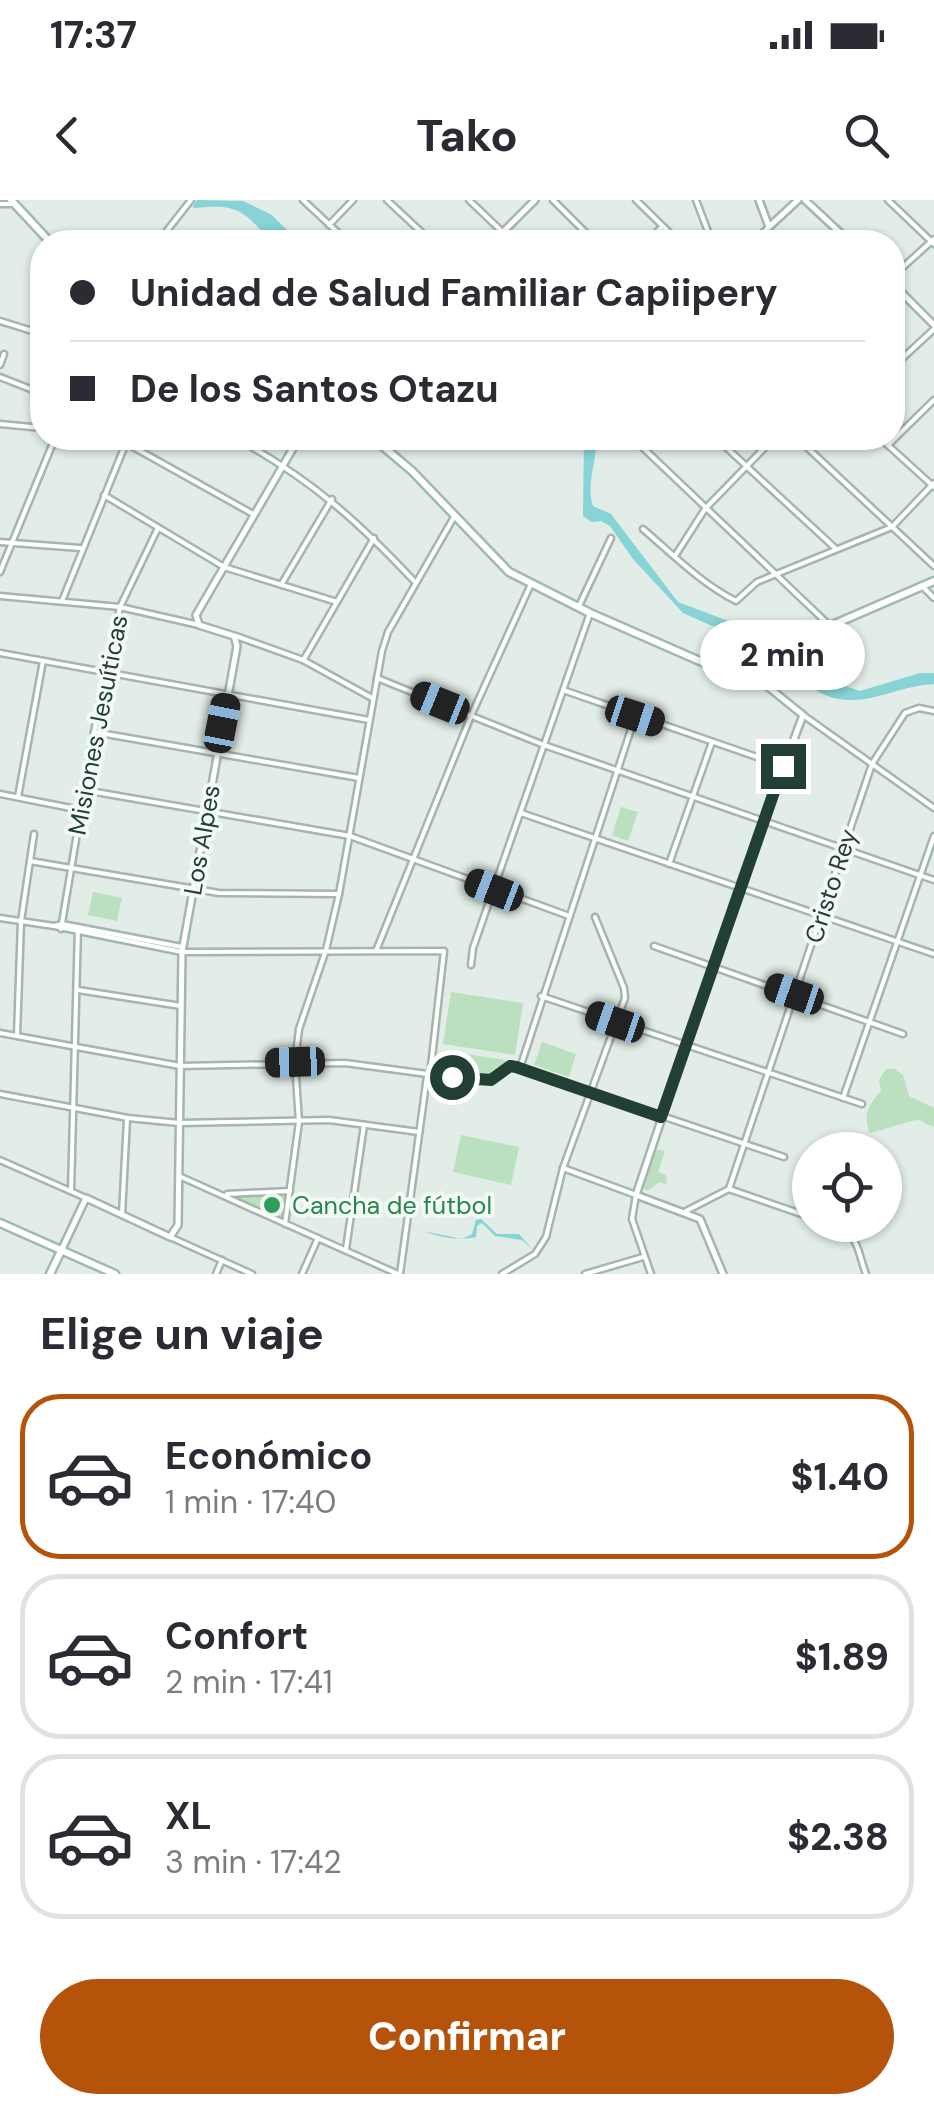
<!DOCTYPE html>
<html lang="es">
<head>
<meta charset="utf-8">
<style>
	:root { --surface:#fff; --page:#f7f7f7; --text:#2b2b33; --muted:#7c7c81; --line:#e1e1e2; --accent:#b45309 }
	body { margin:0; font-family:"DM Sans",sans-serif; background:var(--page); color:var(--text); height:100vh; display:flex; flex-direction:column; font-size:38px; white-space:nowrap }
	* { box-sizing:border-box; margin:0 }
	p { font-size:32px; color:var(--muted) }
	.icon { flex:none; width:55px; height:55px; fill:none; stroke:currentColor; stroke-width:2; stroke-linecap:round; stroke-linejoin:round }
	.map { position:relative; height:1074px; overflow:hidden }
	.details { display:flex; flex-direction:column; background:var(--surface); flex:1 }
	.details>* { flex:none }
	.guide { position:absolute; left:30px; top:30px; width:875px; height:220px; border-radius:40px; box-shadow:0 2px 8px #0004; display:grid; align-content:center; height:220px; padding:0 40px; background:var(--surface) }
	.tools { position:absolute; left:792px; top:932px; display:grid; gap:20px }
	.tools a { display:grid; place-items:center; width:110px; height:110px; border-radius:50%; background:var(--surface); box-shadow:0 2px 8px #0004; font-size:50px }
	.end { position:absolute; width:45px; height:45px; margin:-22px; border:12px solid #214033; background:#fff; box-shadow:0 0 0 5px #fff }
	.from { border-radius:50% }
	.bubble { position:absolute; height:70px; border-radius:35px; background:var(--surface); box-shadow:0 2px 8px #0004; font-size:32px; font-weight:800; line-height:70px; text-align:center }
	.car { position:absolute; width:30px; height:60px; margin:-30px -15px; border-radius:12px; box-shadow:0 0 8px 2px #0007; background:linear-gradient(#222 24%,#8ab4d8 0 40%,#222 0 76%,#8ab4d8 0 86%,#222 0) }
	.guide b { display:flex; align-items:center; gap:35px; height:95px; font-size:38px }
	.guide b+b { border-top:2px solid var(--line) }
	.guide i { width:25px; height:25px; background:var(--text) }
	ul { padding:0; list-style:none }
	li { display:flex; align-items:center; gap:30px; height:165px; margin:0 20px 15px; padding:0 20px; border:5px solid var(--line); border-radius:40px }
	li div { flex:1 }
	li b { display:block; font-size:38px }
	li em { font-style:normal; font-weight:800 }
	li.selected { border-color:var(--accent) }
	li>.icon { width:90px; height:90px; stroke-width:1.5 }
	h2 { padding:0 40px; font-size:45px; line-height:120px }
	.primary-button { display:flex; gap:20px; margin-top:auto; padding:20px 40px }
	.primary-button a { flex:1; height:115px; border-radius:60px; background:var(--accent); color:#fff; font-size:40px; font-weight:800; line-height:115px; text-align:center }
	.status { display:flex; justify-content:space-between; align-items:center; height:70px; padding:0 50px; background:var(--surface); direction:ltr }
	.status svg { height:28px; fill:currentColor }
	header { display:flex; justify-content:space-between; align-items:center; height:130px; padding:0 40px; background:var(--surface); font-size:45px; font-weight:800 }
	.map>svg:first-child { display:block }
	.green { fill:#bae0bf }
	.water { fill:#87d3d6 }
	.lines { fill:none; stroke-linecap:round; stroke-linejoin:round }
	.minor-casing { stroke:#a4b6ad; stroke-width:9 }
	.tertiary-casing { stroke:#a4b6ad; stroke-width:10 }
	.secondary-casing { stroke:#a0baad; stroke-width:11 }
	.minor { stroke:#fff; stroke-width:4 }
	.tertiary { stroke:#fff; stroke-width:5 }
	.secondary { stroke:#fff; stroke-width:6 }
	.route { stroke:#214033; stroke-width:12 }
	.leisure-dot { fill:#2e9e5b; stroke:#f3f9f5; stroke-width:4 }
	.labels { text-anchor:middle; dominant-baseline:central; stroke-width:8; stroke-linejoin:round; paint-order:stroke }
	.street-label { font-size:25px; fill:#214033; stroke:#f3f9f5 }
	.leisure-label { font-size:25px; fill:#27864d; stroke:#f3f9f5; text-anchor:start }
</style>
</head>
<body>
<div class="status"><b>17:37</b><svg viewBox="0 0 49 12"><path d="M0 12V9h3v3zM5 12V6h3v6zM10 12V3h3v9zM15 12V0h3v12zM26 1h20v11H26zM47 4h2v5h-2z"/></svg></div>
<header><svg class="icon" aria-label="back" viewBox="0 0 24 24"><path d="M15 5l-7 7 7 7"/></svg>Tako<svg class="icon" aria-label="search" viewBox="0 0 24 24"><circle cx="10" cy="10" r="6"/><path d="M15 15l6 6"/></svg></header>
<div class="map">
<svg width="934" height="1074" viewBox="0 0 934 1074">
	<rect width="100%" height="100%" fill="#e2ede7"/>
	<!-- green -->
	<g class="green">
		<path d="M621,607L638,612L628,641L612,635Z"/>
		<path d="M93,692L122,698L117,721L88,715Z"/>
		<path d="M451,792L523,803L515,855L443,844Z"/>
		<path d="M542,842L576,854L569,877L534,865Z"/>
		<path d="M460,853L505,860V862L485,876L457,873Z"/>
		<path d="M886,869H895L903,875L909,896L934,908V927C929,926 924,922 919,920C913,919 880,931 870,933C862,915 869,904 881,891L879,880Z"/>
		<path d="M461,935L519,947L511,985L453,972Z"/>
		<path d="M652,949L665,951L658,972L666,975L667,985L660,982L647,991L640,984L648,975V962Z"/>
		<path d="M290,992L284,1022L225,995Z"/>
	</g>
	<!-- water -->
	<g class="water">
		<path d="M197,0L243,1L272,15L299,42H272C244,12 239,3 196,8L192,7Z"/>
		<path d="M584,238H595C599,259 585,281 593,306L611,314L678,402L739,425L760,427L779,440L769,445L758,436L712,426L683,413L633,359L610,326L601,321L592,322L583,316Z"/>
		<path d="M785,449L798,458L807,473L860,491L920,473H934V484C893,486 857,514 817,491C807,485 803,474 795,467C789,462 782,457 776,452Z"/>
		<path d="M481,1019L497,1034H519L533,1050L522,1040L495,1036L482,1023L477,1026L476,1037C457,1041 440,1037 423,1031L462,1039L472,1034L476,1020Z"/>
	</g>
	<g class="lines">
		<defs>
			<g id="minor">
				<path d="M303,0L348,42"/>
				<path d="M387,0L432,42"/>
				<path d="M469,0L513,42"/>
				<path d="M553,0L595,42"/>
				<path d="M636,0L679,42"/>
				<path d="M696,0L712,42"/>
				<path d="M888,0L934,44"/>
				<path d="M0,4H14"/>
				<path d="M329,25L353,0"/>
				<path d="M158,42L191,0"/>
				<path d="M647,42L661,28"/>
				<path d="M753,42L768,28"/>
				<path d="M892,77L934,39"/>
				<path d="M0,121L42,134"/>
				<path d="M0,165L4,154"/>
				<path d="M892,168L934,129"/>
				<path d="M0,177L33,190L42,174"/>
				<path d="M0,224L42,228"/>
				<path d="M236,238C311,280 355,318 414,381"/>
				<path d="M716,238L835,348"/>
				<path d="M797,238L934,366"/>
				<path d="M880,238L934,287"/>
				<path d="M126,243L253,314"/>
				<path d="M638,243L828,424"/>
				<path d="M888,245L934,200"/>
				<path d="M104,295L224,367L337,402"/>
				<path d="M643,329C672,354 702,384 736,401L757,382L892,327L934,283"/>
				<path d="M0,342L80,348"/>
				<path d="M675,356L705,309L774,238"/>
				<path d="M0,372L55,238"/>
				<path d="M281,385L332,299"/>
				<path d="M923,387L934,398"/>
				<path d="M0,396L120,407L199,425"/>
				<path d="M62,401L128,238"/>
				<path d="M579,406L611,338"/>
				<path d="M236,436L303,460L372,498"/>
				<path d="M0,453L369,520"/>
				<path d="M304,459L374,338"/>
				<path d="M377,478L544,545L934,680"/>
				<path d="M563,490L783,566"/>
				<path d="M803,515L934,608"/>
				<path d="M94,532L359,578"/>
				<path d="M84,590L350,636L569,716"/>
				<path d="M0,594L81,610"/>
				<path d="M18,597L43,461"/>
				<path d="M521,613L934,754"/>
				<path d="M30,661L219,693L339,694"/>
				<path d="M669,664L712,542"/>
				<path d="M0,718L54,726L182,752L444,751L430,875"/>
				<path d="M54,726L62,724L182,747"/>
				<path d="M61,729L94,532L120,407L158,328"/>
				<path d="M654,746L903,834"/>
				<path d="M376,751L471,516L531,384"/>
				<path d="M471,765L473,748L590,413"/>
				<path d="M78,790L181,806"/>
				<path d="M541,796L862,904"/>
				<path d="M0,833L180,866L345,863L480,881C494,880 503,866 516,867L784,957"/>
				<path d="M17,836L21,721L34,634"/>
				<path d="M520,868L635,517"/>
				<path d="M0,894L128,918L179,923L329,920L419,932"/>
				<path d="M843,898L934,636"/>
				<path d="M0,960L86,998"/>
				<path d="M563,968L636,995L632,1019L651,1074"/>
				<path d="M179,976L398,1074"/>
				<path d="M729,989L810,1017"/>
				<path d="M71,991L78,727"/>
				<path d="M227,994L290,991"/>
				<path d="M686,1011L729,989L872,564L905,513L919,508L934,511"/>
				<path d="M122,1014L127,919"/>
				<path d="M285,1024L299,922L295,862L299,829L326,750L339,694L382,451L388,432L454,317"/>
				<path d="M831,1025C861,1036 856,1048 866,1074"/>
				<path d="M170,1037L252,1074"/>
				<path d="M346,1049L364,925"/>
				<path d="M216,1074L222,1060"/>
				<path d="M302,1074L318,1038"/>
				<path d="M400,1074L427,876"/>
				<path d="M502,1074L535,1054L546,1037L563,968L625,798L624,788L595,717"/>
				<path d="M585,1074L643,1057"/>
			</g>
			<g id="tertiary">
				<path d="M759,0L769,27L798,0"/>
				<path d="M805,0L850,42"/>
				<path d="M493,42L535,0"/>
				<path d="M892,83L934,125"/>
				<path d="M61,1051L86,998L170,1037L178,1025L182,752L237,446L234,436L199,425L196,415L299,238"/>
				<path d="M723,1074L700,1019L636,995L739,688L803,515L741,465"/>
			</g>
			<g id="secondary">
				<path d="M11,0L50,42"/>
				<path d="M373,238L412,271L509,372L590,413L702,462L740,465L934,381"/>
				<path d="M0,1023L115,1074"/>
				<path d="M50,1074L61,1051"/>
			</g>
		</defs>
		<!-- minor casing -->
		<use href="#minor" class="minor-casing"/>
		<!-- tertiary casing -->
		<use href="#tertiary" class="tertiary-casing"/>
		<!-- secondary casing -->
		<use href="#secondary" class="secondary-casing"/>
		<!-- minor -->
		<use href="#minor" class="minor"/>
		<!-- tertiary -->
		<use href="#tertiary" class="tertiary"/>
		<!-- secondary -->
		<use href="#secondary" class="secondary"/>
	</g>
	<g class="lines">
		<!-- route -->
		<path class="route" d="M452,877L491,880L510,866L516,867L661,917L783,566"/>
	</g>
	<!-- markers -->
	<circle class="leisure-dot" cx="272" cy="1005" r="10"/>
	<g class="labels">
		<!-- street labels -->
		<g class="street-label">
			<text transform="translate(98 525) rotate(-79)">Misiones Jesuíticas</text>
			<text transform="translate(202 640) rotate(-80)">Los Alpes</text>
			<text transform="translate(831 686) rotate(-72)">Cristo Rey</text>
		</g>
		<!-- leisure labels -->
		<g class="leisure-label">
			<text x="292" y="1005">Cancha de fútbol</text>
		</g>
	</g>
</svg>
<div class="tools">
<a><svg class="icon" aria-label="locate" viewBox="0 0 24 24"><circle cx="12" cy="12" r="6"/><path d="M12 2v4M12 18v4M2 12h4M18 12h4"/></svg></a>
</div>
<i class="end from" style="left:452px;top:877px"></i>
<i class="end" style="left:783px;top:566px"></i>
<div class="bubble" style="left:700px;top:420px;width:165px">2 min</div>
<i class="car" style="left:440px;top:503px;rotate:292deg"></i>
<i class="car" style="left:635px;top:516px;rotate:108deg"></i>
<i class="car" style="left:222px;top:523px;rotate:11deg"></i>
<i class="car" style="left:494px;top:690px;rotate:291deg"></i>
<i class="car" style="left:794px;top:794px;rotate:289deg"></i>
<i class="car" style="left:615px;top:822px;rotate:289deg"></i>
<i class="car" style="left:295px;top:862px;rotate:268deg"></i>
<div class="guide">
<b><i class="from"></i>Unidad de Salud Familiar Capiipery</b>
<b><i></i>De los Santos Otazu</b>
</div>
</div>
<section class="details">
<h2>Elige un viaje</h2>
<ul>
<li class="selected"><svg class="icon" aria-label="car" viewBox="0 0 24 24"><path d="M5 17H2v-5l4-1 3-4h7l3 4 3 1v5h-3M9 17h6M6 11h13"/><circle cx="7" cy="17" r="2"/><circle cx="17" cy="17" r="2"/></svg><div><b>Económico</b><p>1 min · 17:40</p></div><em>$1.40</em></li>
<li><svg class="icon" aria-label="car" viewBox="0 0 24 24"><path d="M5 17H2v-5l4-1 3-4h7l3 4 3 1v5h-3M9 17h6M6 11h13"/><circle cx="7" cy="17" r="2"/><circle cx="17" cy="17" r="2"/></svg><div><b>Confort</b><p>2 min · 17:41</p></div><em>$1.89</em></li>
<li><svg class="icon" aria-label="car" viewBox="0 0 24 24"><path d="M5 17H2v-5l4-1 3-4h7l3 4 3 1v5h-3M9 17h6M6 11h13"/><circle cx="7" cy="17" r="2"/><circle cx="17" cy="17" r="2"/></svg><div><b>XL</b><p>3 min · 17:42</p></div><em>$2.38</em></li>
</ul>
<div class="primary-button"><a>Confirmar</a></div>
</section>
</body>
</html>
